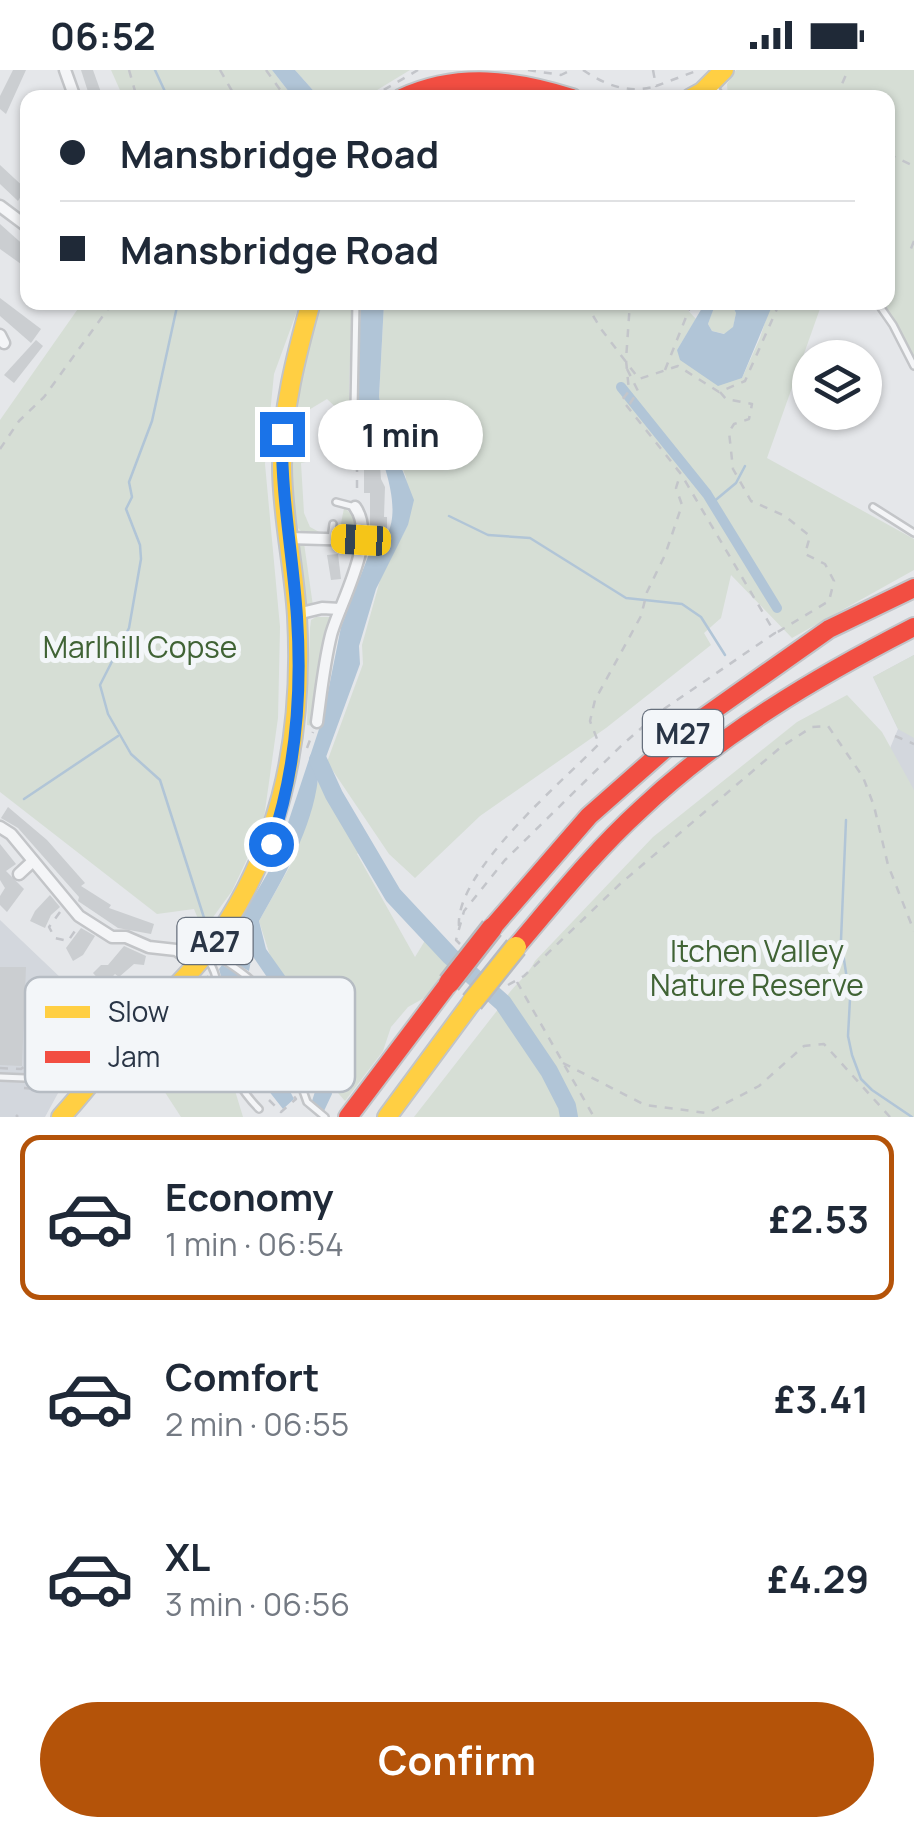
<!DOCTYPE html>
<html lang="en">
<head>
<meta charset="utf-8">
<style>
	:root { --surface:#fff; --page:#f2f2f3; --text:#1f2937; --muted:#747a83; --line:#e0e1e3; --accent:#b45309 }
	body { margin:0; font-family:Manrope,sans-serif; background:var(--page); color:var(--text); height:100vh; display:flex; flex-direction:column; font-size:38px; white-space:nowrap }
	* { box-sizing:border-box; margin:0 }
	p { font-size:32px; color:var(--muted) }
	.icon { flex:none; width:55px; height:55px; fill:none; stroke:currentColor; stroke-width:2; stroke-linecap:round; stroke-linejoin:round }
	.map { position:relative; height:1047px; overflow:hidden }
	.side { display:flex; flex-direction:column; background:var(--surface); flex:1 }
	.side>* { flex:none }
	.hud { position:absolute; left:20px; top:20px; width:875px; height:220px; border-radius:20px; box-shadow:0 2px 8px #0004; display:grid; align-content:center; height:220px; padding:0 40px; background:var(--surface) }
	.controls { position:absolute; left:792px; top:270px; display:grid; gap:20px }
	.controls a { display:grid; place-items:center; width:90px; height:90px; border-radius:50%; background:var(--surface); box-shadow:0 2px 8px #0004; font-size:50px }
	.end { position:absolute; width:45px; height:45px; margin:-22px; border:12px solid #1a73e8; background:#fff; box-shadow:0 0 0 5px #fff }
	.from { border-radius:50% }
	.bubble { position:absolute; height:70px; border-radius:35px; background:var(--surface); box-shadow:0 2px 8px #0004; font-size:32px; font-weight:700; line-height:70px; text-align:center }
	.car { position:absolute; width:30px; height:60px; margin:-30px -15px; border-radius:12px; box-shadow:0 0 8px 2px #0007; background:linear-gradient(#f5c518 24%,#345 0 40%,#f5c518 0 76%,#345 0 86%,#f5c518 0) }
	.hud b { display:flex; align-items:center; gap:35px; height:95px; font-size:38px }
	.hud b+b { border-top:2px solid var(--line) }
	.hud i { width:25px; height:25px; background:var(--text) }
	ul { padding:18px 0 0; list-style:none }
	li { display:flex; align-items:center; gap:30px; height:165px; margin:0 20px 15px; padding:0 20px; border:5px solid transparent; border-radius:20px }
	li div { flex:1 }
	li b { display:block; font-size:38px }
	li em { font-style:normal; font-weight:700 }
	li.current { border-color:var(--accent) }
	li>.icon { width:90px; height:90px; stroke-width:1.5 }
	.cta { display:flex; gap:20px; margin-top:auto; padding:20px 40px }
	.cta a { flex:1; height:115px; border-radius:60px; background:var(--accent); color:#fff; font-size:40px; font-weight:700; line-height:115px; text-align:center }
	.status { display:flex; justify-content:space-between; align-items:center; height:70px; padding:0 50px; background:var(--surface); direction:ltr }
	.status svg { height:28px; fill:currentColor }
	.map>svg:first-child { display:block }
	.built { fill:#d3d7dd }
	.green { fill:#d6ded5 }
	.water { fill:#b1c5d7 }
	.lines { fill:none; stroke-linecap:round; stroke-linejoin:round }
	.stream { stroke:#b1c5d7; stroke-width:2.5 }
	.canal { stroke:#b1c5d7; stroke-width:10 }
	.river { stroke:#b1c5d7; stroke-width:18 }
	.building { fill:#cbced1 }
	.lane-casing { stroke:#c3c5c8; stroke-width:10 }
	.street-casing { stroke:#c3c5c8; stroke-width:15 }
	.slow-casing { stroke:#c1c4c8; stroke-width:22 }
	.jam-casing { stroke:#c1c4c8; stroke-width:22 }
	.path { stroke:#c3c5ca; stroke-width:2.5; stroke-dasharray:8 8; stroke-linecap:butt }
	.lane { stroke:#f4f5f7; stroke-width:5 }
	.street { stroke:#f4f5f7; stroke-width:10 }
	.slow { stroke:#ffcf43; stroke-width:18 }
	.jam { stroke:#f24e42; stroke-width:18 }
	.slow-bridge-casing { stroke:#b7babf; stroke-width:25; stroke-linecap:butt }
	.jam-bridge-casing { stroke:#b7babf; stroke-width:25; stroke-linecap:butt }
	.slow-bridge { stroke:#ffcf43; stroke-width:20 }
	.jam-bridge { stroke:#f24e42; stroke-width:20 }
	.route { stroke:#1a73e8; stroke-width:12 }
	.labels { text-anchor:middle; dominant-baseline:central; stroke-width:10; stroke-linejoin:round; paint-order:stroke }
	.shield { fill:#f3f6f9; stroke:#666f7c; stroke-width:2.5 }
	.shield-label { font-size:28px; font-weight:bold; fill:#293546 }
	.park-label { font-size:30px; fill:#406335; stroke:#f3f6f9 }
	.key { fill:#f3f6f9; stroke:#b6bcc3; stroke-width:2.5 }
	.key-label { font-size:28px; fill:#293546 }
</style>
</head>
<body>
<div class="status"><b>06:52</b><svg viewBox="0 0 49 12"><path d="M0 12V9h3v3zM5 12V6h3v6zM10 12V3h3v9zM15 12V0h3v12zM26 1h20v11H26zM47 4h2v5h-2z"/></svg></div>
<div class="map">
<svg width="914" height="1047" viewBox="0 0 914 1047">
	<rect width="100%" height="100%" fill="#e5e7ea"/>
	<!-- built -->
	<g class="built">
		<path d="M914,585V727L888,683L898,659L873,607Z"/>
		<path d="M0,850L105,950L100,957L106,961L76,1004L63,1014L45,1047H0Z"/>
	</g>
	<!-- green -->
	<g class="green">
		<path d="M111,0H272L293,27H123Z"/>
		<path d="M295,0H410L364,28L319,27Z"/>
		<path d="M736,0H914V289L880,233L888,232V28H728L727,14Z"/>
		<path d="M496,17L532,27L450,28L460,22Z"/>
		<path d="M581,232L586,236L590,232L681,233L696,249L677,280L742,308L760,268L771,233H822L767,388L914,469V500L792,568L731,505L721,548L704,563L711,575L606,658L480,746L415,808L389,784L327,692L363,594L362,575L382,503L408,455L406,407L386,358L379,327L384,233Z"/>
		<path d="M82,233H300L274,304L265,394L280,557L278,648L263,755L232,821L203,861L194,839L157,844L0,722V350Z"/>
		<path d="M318,233H352L349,319L353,378L351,382L347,383L343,344L327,329L307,341L306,392L301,393L304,443L310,457L323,464L303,463L297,457L295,448L288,357Z"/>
		<path d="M731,233L736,243L733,258L725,264L712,261L708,254L715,234Z"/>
		<path d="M344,438L356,447L358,467L339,464Z"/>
		<path d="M297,472L304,473L313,536L304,537Z"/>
		<path d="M316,547H334L313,656L307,655L310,558L311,550Z"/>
		<path d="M914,585V668L898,659L873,607Z"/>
		<path d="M847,625L882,662L914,720V1047H414L503,933C511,916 526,909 535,891L653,767L797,652Z"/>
		<path d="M319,708L362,779L357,784L415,887L426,869L448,895L426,927L408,937L391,957L383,981L345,1031L332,1016L329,996L310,944L272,892L259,851L290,796Z"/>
		<path d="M174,923L189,971L208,964L216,994L226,991L243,1047H181L144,990L113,1006H105Z"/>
	</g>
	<!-- water -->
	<g class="water">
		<path d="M272,0H295L319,27H293Z"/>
		<path d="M361,233H384L379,327L386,358L414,430L408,455L376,519L359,576L360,594L318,709C312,759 284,807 259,851L266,879L305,934L329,996L332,1024L324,1041L312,1031L318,1012L313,995L290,941L252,885L249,901L225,888L230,867L276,789L323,647L341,557L369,484C412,458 385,400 374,364L359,358L356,328Z"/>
		<path d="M705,233H721L715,235L708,254L712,261L724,264L733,257L736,243L731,233H771L772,236L742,308L718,316L680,290L677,280Z"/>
		<path d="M222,895L250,910L260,937L259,950L235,956L219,899Z"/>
		<path d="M265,972L294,1029L283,1039L253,1001L232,984L231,980L246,976L256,987L262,985L261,973Z"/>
	</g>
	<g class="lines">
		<!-- stream -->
		<g class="stream">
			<path d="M155,0L168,28"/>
			<path d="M178,232L152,351L129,412L132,427L126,439L140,475L141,489L129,558L100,615L108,644L131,684L160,710L206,854"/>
			<path d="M712,433L736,413L745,396"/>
			<path d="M449,446L488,465L530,468L626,528L682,534L701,547L725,585"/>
			<path d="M24,729L118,666"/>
			<path d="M846,750L841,870L850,929L848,966L852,985L861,1009L872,1020L912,1047"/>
		</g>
		<!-- canal -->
		<path class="canal" d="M621,317L707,424L777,538"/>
		<!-- river -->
		<path class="river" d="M318,690L334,725L393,825L450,886L503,933L549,1001L567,1036L569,1047"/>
	</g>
	<!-- building -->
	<g class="building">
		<path d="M13,0H26L6,44L0,39V26Z"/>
		<path d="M81,0H93L103,28H90Z"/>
		<path d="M0,95L28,121V132L21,126L18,131L0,114Z"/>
		<path d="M0,154L28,179V199L0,179Z"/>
		<path d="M0,228L41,259L31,273L0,246Z"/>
		<path d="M36,270L43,276L14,313L4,305Z"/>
		<path d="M374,381L379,382L381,409L385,417L384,447H387V461H382L379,470H370V423H364V398L369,399V382Z"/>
		<path d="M338,484L341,509L331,510L327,485Z"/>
		<path d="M8,737L47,770L85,813L81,816L111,835L109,838L154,854L151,864L118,858L78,831L79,827L18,758L1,748Z"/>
		<path d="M0,774L16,794L6,801L24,819L7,842L0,835V826L5,818L0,810Z"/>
		<path d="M50,825L60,837L51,845L45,858L30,851L35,841Z"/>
		<path d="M81,858L95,866L83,885L73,891L66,878Z"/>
		<path d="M124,876L146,886L144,895L134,894L119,907L115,904L104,915L93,903L101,895H108Z"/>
		<path d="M0,897H26L22,996L0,995Z"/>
		<path d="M208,905L220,960L209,963L201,935L193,933L191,927L198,925L195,915Z"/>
	</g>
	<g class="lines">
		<defs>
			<g id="lane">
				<path d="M877,232L893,255L914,296"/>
				<path d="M334,388L358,386L354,339L356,232"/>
				<path d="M336,432L355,437"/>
				<path d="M873,437L914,463"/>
				<path d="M331,469L333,454"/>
				<path d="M207,889C223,908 216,939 227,960L241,962L270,953C271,915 238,900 211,882"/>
				<path d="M271,952L278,956L282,964"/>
				<path d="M227,960L221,972C229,997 239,1019 259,1039"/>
				<path d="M286,972L307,1032L325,1047"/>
				<path d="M0,1007L25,1008"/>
			</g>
			<g id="street">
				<path d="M65,0L75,28"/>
				<path d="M710,15L719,28"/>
				<path d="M0,136L28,157"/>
				<path d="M0,265L4,273"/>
				<path d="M288,468L361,470"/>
				<path d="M297,544L322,538L340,539"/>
				<path d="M317,652C321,623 324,593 331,565C340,532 378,469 355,437"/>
				<path d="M0,757L11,764L79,846L112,867H126L149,877L176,880L197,895"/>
				<path d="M19,804L33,791"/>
			</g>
			<g id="slow">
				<path d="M691,28L702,22L724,0"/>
				<path d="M61,1047C87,1019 109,988 134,960C156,936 181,914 202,888C280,788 304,671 297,546C294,496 282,446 282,396C282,340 296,286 311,232"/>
				<path d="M387,1047L472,932"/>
			</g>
			<g id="jam">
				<path d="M402,28C458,2 515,10 572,28"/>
				<path d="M492,858L589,746L690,657L829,559L914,518"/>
				<path d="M516,877C556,830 594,782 640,740C720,664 816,607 914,557"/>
				<path d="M348,1047L449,913"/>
			</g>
		</defs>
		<!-- lane casing -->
		<use href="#lane" class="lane-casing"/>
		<!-- street casing -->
		<use href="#street" class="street-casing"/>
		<!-- slow casing -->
		<use href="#slow" class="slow-casing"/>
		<!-- jam casing -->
		<use href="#jam" class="jam-casing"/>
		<!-- path -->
		<g class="path">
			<path d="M129,0L137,28"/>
			<path d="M220,0L236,28"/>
			<path d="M266,0L286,28"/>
			<path d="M528,0L561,5L571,0"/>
			<path d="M583,0C607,16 629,24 656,16"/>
			<path d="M653,0L656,16L699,0"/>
			<path d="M370,28L418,0"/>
			<path d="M836,28L848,0"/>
			<path d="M888,84L914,96"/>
			<path d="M914,171L910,181L914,183"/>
			<path d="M585,232L601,259L639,309L678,296L719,322L745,311L780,232"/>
			<path d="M627,299L638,321L629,335"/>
			<path d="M665,300L692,232"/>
			<path d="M720,322L726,329L752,334L749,349L734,354L729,362L733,399L751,431L785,446L810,466L805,484L825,494L834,511L829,531L776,563"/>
			<path d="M0,379L19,351L44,327L113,232"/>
			<path d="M357,394V426"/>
			<path d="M895,666L914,674"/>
			<path d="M307,678L313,662"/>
			<path d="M60,842L49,857L55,868L68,871L77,858"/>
			<path d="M459,856C455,802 562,712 599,674L590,651L595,630L641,546L647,522L665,485L682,435L676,418L680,405"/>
			<path d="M460,874L456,870L464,841L505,790L622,675L661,641L775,563L681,404L622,330L629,321L626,290L630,232"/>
			<path d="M517,912L594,1047"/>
			<path d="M508,915L524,906L620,814L781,677L812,657L828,656L863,707L874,736L888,795L914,861"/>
			<path d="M563,993L645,1035L707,1043L759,1016L804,976L824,974L890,1047"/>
			<path d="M0,998L21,999L33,989L57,990L63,998"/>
			<path d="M24,1018L47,1020"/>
			<path d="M269,1030L281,1042L296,1029L293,1025L297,1023"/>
			<path d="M16,1045L18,1047"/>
		</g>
		<!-- lane -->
		<use href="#lane" class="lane"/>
		<!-- street -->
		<use href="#street" class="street"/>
		<!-- slow -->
		<use href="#slow" class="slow"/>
		<!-- jam -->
		<use href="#jam" class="jam"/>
		<defs>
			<path id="slow-bridge" d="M472,932L516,877"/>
			<path id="jam-bridge" d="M449,913L492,858"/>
		</defs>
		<!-- slow-bridge casing -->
		<use href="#slow-bridge" class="slow-bridge-casing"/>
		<!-- jam-bridge casing -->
		<use href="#jam-bridge" class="jam-bridge-casing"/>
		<!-- slow-bridge -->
		<use href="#slow-bridge" class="slow-bridge"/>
		<!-- jam-bridge -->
		<use href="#jam-bridge" class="jam-bridge"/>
	</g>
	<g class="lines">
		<!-- route -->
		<path class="route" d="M271,774C296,701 302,623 297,547C293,486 281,426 282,364"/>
	</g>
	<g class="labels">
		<!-- shield labels -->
		<g class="shield">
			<rect x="643" y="640" width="80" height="46" rx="8"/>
			<rect x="177.5" y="848" width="75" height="46" rx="8"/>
		</g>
		<g class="shield-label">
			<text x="683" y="663">M27</text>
			<text x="215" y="871">A27</text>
		</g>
		<!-- park labels -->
		<g class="park-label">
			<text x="140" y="576">Marlhill Copse</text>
			<text x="757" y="880">Itchen Valley<tspan x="757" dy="34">Nature Reserve</tspan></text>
		</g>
	</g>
	<!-- legend -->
	<rect x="25" y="907" width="330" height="115" rx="15" class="key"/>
	<rect x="45" y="936" width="45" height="12" fill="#ffcf43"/>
	<rect x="45" y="981" width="45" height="12" fill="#f24e42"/>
	<g class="key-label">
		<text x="108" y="952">Slow</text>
		<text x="108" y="997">Jam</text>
	</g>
</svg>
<div class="controls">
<a><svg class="icon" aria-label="layers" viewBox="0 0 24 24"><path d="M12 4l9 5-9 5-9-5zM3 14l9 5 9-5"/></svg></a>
</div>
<i class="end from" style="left:271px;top:774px"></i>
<i class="end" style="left:282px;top:364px"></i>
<div class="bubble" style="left:318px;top:330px;width:165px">1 min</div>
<i class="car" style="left:361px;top:470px;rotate:273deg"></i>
<div class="hud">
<b><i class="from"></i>Mansbridge Road</b>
<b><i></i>Mansbridge Road</b>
</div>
</div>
<section class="side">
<ul>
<li class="current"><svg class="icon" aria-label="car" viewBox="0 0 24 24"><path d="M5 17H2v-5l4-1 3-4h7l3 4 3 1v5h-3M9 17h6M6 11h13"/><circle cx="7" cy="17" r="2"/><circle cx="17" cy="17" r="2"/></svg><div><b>Economy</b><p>1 min · 06:54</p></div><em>£2.53</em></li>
<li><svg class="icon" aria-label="car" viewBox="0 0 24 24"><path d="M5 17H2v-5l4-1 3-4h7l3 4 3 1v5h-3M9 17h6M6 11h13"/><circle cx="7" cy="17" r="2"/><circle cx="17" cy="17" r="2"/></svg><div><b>Comfort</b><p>2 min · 06:55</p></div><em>£3.41</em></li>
<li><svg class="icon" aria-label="car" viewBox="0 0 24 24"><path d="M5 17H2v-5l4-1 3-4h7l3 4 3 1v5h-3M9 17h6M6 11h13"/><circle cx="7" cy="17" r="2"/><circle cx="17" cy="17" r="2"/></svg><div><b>XL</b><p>3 min · 06:56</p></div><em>£4.29</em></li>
</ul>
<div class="cta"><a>Confirm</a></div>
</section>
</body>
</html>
